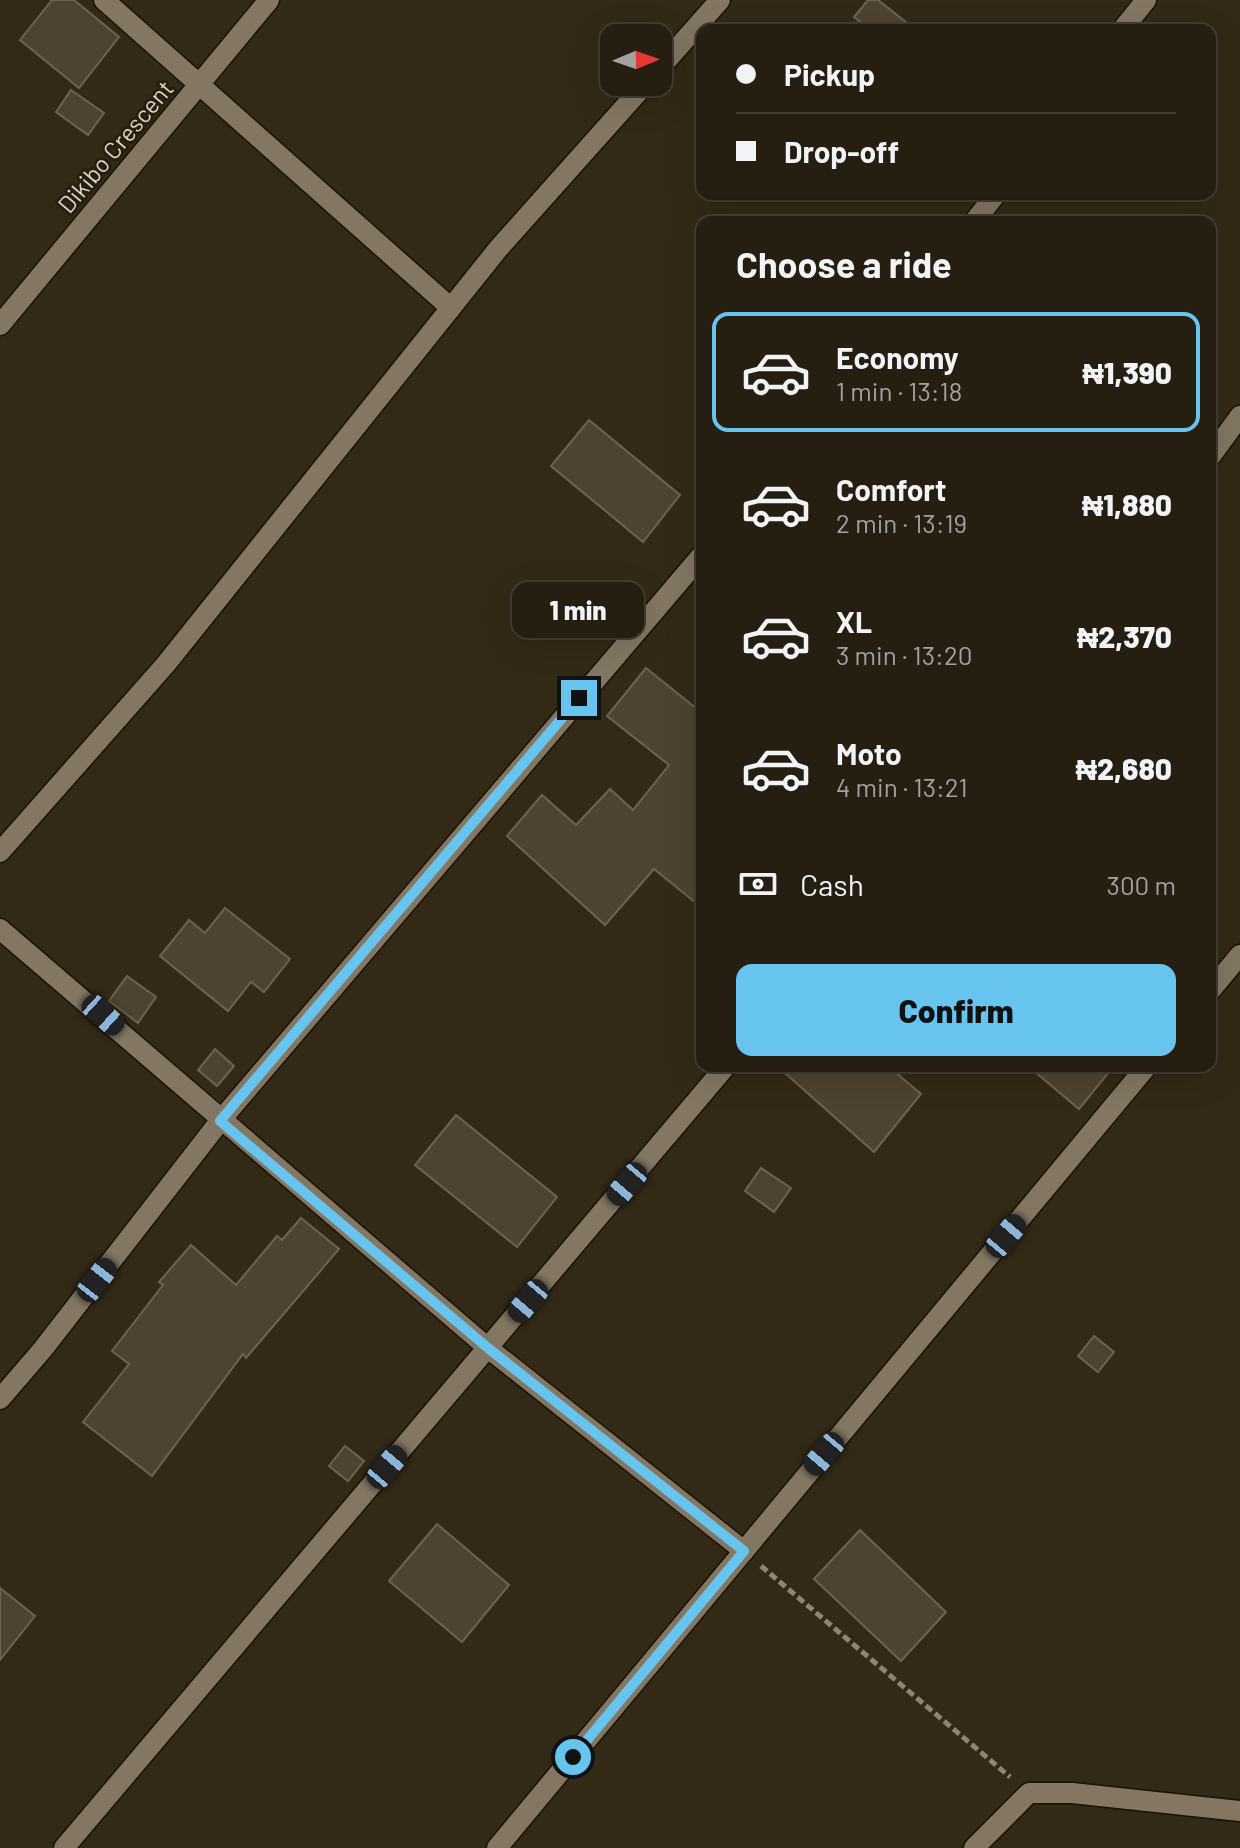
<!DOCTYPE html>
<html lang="en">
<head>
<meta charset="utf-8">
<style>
	:root { --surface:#261f11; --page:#322c1f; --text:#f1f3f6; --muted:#a4a29f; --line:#423d31; --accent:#67c4ef }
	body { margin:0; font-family:Barlow,sans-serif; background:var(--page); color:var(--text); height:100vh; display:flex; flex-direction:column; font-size:30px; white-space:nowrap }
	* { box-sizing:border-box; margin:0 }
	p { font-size:26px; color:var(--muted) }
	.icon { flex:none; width:44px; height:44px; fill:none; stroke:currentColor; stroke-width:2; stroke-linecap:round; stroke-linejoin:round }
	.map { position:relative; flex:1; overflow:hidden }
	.drawer { position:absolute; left:696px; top:216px; width:520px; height:856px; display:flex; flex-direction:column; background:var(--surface); border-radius:16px; box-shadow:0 8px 32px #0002,0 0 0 2px var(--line) }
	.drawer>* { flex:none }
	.guide { position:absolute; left:696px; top:24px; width:520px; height:176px; border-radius:16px; box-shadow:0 8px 32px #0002,0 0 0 2px var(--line); display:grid; align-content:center; height:176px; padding:0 40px; background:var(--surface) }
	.needle { width:52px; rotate:88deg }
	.tools { position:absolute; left:600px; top:24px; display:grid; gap:16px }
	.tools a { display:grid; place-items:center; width:72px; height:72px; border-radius:16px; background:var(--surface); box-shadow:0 8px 32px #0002,0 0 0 2px var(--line); font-size:40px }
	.end { position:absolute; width:36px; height:36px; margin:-18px; border:10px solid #67c4ef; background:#111; box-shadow:0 0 0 4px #111 }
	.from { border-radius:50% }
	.bubble { position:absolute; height:56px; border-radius:16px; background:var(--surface); box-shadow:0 8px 32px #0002,0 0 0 2px var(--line); font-size:26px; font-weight:800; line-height:56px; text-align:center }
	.car { position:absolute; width:24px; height:48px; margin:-24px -12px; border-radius:10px; box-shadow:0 0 6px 2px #0007; background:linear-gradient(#222 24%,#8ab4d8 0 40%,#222 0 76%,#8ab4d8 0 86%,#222 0) }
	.guide b { display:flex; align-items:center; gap:28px; height:76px; font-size:30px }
	.guide b+b { border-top:2px solid var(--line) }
	.guide i { width:20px; height:20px; background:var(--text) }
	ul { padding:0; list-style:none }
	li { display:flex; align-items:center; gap:24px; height:120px; margin:0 16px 12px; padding:0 24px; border:4px solid transparent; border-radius:16px }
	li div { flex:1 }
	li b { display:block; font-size:30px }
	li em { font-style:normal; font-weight:800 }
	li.on { border-color:var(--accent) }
	li>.icon { width:72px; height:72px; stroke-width:1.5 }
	h2 { padding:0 40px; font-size:36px; line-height:96px }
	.pay { display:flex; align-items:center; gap:20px; height:88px; padding:0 40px; font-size:30px }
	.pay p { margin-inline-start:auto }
	.button { display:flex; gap:16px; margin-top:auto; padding:16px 40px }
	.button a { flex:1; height:92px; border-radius:16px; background:var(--accent); color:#111; font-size:32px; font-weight:800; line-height:92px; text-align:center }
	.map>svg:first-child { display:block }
	.building { fill:#4e4331; stroke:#6e6350; stroke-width:2 }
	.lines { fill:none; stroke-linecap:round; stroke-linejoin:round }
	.minor-casing { stroke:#1b1103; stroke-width:23 }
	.path { stroke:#8d8576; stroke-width:5; stroke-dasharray:8 4; stroke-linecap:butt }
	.minor { stroke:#837763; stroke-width:20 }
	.route { stroke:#67c4ef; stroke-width:10 }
	.labels { text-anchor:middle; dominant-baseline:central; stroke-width:6; stroke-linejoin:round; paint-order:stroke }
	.street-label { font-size:24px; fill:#dad4c9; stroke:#291f0e }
</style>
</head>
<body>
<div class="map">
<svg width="1240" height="1848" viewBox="0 0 1240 1848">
	<rect width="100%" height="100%" fill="#332917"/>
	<!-- building -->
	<g class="building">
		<path d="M52,0H74L119,37L79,88L20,40Z"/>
		<path d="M868,0H878L916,30H870L854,17Z"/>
		<path d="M71,90L104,113L88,135L56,112Z"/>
		<path d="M589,420L680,495L643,542L551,466Z"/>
		<path d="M646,668L702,713V908L654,869L605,925L507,836L542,795L576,825L610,789L633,810L669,765L607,716Z"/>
		<path d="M225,908L290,959L264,992L251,982L228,1011L160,956L189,920L205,933Z"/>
		<path d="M127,976L156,997L138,1023L109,1001Z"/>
		<path d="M215,1049L234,1066L217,1086L198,1070Z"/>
		<path d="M777,1066H888L921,1094L874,1152Z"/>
		<path d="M1028,1066H1114L1079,1109Z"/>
		<path d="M456,1115L557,1197L517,1247L415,1165Z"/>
		<path d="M761,1168L791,1188L774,1212L745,1191Z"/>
		<path d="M301,1218L339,1249L246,1358L243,1354L152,1476L83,1422L129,1364L112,1351L163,1285L159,1282L191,1245L236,1285L277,1236L282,1240Z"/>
		<path d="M1094,1336L1114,1352L1098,1372L1078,1356Z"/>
		<path d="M345,1446L364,1461L348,1481L329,1466Z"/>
		<path d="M437,1524L509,1585L462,1642L389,1581Z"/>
		<path d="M860,1530L946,1612L901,1661L814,1579Z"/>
		<path d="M0,1588L35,1616L0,1660Z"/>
	</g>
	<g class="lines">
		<defs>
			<g id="minor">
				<path d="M104,0L451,308"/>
				<path d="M1122,30L1146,0"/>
				<path d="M658,70L720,0"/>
				<path d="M974,222L996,194"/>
				<path d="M0,325L269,0"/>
				<path d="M1210,457L1240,416"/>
				<path d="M0,852L166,664L498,249L647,82"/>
				<path d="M0,929L488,1348L744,1551"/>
				<path d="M1210,991L1240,955"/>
				<path d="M0,1399L43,1349L220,1121L702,555"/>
				<path d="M64,1848L726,1066"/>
				<path d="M497,1848L1147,1066"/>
				<path d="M974,1848L1029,1793H1072L1240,1811"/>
			</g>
		</defs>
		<!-- minor casing -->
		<use href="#minor" class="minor-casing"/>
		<!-- path -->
		<path class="path" d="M761,1566L1010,1777"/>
		<!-- minor -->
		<use href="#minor" class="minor"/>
	</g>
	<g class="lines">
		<!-- route -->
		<path class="route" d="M573,1757L744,1551L488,1348L220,1121L579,698"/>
	</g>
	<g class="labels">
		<!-- street labels -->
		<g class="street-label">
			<text transform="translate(115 146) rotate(-50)">Dikibo Crescent</text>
		</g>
	</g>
</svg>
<div class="tools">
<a><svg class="needle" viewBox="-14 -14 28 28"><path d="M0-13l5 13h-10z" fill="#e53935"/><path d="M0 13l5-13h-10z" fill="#a4a29f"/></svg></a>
</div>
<i class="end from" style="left:573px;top:1757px"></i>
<i class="end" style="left:579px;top:698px"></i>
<div class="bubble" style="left:512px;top:582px;width:132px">1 min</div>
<i class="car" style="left:103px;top:1015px;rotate:132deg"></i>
<i class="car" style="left:627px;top:1184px;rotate:220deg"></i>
<i class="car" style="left:1006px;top:1236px;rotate:40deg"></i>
<i class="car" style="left:97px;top:1280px;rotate:38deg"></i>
<i class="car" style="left:528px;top:1301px;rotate:220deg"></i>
<i class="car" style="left:824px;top:1454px;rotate:220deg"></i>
<i class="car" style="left:387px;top:1467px;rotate:40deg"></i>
<div class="guide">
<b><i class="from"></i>Pickup</b>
<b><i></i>Drop-off</b>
</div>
<section class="drawer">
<h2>Choose a ride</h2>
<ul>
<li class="on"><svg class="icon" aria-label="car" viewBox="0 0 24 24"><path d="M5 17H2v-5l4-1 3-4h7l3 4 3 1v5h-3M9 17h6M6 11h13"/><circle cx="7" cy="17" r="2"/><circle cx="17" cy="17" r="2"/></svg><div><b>Economy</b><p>1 min · 13:18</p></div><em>₦1,390</em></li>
<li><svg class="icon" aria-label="car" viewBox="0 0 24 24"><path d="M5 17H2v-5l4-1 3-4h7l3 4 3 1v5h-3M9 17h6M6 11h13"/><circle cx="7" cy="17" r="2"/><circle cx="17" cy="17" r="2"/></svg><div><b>Comfort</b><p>2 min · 13:19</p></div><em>₦1,880</em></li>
<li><svg class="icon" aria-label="car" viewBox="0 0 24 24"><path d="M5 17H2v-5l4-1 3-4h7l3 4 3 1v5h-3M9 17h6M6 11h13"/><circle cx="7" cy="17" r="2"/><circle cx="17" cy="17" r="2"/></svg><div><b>XL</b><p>3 min · 13:20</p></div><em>₦2,370</em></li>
<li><svg class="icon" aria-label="car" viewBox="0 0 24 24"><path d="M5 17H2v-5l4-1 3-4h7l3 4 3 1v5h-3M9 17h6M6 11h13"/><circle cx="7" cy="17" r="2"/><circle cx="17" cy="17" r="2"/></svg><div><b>Moto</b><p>4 min · 13:21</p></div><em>₦2,680</em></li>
</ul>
<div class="pay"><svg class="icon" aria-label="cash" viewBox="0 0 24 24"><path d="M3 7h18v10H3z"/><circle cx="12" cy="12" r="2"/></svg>Cash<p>300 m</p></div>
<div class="button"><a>Confirm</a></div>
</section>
</div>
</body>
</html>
